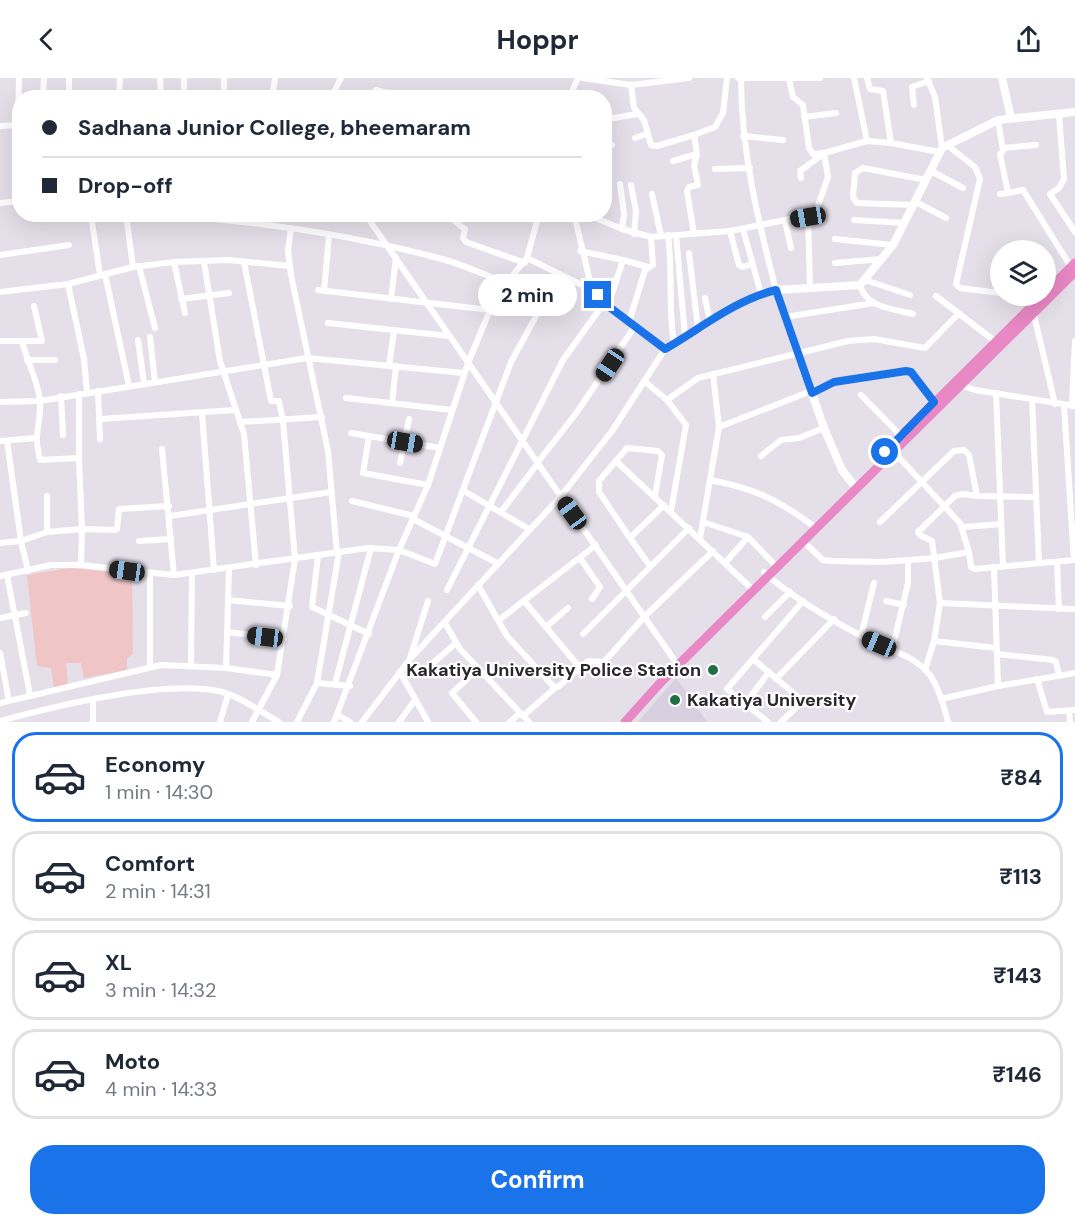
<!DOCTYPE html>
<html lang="en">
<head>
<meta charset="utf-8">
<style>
	:root { --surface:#fff; --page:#f2f2f3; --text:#1f2937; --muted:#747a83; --line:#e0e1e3; --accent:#1a73e8 }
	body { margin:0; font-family:"DM Sans",sans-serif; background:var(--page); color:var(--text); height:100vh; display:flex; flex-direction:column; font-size:22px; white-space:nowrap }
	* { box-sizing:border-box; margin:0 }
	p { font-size:20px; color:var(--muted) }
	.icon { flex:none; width:33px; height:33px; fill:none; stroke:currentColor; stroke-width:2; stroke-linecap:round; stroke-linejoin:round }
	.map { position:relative; height:644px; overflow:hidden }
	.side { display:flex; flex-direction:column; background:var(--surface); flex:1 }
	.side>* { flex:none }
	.guide { position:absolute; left:12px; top:12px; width:600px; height:132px; border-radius:24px; box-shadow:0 6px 24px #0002; display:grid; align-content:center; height:132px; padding:0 30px; background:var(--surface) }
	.buttons { position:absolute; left:990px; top:162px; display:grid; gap:12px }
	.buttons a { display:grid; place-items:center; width:66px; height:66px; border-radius:50%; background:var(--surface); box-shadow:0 6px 24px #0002; font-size:30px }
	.end { position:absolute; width:27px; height:27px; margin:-14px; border:8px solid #1a73e8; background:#fff; box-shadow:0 0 0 3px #fff }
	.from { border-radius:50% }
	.bubble { position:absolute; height:42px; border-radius:21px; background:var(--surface); box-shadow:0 6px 24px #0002; font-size:20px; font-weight:700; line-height:42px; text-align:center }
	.car { position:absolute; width:18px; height:36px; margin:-18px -9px; border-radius:8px; box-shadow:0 0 4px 2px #0007; background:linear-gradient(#222 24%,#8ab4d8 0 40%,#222 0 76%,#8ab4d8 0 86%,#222 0) }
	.guide b { display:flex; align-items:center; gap:21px; height:57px; font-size:22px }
	.guide b+b { border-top:2px solid var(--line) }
	.guide i { width:15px; height:15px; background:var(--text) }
	ul { padding:10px 0 0; list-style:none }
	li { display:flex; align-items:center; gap:18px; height:90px; margin:0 12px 9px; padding:0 18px; border:3px solid var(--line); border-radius:24px }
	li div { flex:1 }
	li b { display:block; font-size:22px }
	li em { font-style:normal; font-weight:700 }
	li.current { border-color:var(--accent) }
	li>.icon { width:54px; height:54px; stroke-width:1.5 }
	.action { display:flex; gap:12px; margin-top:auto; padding:12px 30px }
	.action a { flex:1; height:69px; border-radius:24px; background:var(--accent); color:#fff; font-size:24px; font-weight:700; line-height:69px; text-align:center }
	header { display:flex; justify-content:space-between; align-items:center; height:78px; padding:0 30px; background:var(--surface); font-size:27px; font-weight:700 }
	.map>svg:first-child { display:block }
	.built { fill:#d8d0de }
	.green { fill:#efc5c6 }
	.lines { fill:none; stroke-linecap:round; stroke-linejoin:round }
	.minor { stroke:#fff; stroke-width:6 }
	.tertiary { stroke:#fff; stroke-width:8 }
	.trunk { stroke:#e888c4; stroke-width:9 }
	.route { stroke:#1a73e8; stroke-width:8 }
	.poi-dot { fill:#1f6f40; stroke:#fff; stroke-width:2 }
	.labels { text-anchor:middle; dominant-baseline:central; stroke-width:4.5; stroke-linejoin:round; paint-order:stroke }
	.poi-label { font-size:18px; font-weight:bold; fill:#2a282b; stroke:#fff; text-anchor:end }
</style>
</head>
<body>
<header><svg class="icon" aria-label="back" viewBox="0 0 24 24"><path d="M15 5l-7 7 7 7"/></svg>Hoppr<svg class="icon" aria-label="share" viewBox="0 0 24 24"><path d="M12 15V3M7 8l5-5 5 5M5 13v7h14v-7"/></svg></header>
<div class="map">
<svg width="1075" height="644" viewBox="0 0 1075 644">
	<rect width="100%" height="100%" fill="#e5dfe9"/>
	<!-- built -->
	<path class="built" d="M676,600L707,644H638Z"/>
	<!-- green -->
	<path class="green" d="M69,490L132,496L133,576L127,580V592L84,600L81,585H66L68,606L54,610L51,590L37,588L27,497Z"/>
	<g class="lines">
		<!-- minor -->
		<g class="minor">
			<path d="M160,0L161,20"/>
			<path d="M184,0V20"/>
			<path d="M224,0V20"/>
			<path d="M582,0L631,7L689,0"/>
			<path d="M738,0H820"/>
			<path d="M854,0L867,63"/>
			<path d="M867,0L870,11L883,13L891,65"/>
			<path d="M927,0L935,19L942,70"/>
			<path d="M789,1L793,19L803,27L809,70L813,76L824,75"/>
			<path d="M631,7L634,30L644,42L651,67L657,68L694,57"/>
			<path d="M43,20L44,0"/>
			<path d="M69,20V0"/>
			<path d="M119,20L120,0"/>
			<path d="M272,20L275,0"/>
			<path d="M331,20L341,0"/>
			<path d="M369,20L376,12L406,20"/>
			<path d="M525,20L569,15"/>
			<path d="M569,20L578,0"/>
			<path d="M914,27L912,9L929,3"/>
			<path d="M1059,37L1064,101L1059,110L1050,116L1075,154"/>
			<path d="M804,39L836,35"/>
			<path d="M608,41L637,36"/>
			<path d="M998,42L1003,73L1000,76L1008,115L1000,116"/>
			<path d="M0,48L20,47"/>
			<path d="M18,48L19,0"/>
			<path d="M743,58L783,62"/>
			<path d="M635,60L647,56"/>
			<path d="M604,67H612"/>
			<path d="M947,67L975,89L980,101L956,206L960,210L1000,215"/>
			<path d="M1003,70L1036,67"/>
			<path d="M673,83L697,76L694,57L715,49L723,35L727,0"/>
			<path d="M715,91L750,90"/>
			<path d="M931,93L963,110"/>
			<path d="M801,100L800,93L823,76"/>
			<path d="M620,106L624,136L622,151"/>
			<path d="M631,107L636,133L634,156"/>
			<path d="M1008,115L1023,112L1071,189"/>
			<path d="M652,116L661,158"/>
			<path d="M916,124L946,140"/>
			<path d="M0,125L20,123"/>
			<path d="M914,127L857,125L853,119L855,95L863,90L926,102"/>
			<path d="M126,136L133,189"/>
			<path d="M143,136C243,141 345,155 442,181C464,187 485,197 506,205"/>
			<path d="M365,136L675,583"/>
			<path d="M443,136C452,138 457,146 465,151L463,160L466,164L525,185"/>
			<path d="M574,136L592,212"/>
			<path d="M586,136L622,151L651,159L730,153L815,136L828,99L824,75L867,63L891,65L939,74"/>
			<path d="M91,137L100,197"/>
			<path d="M808,139L810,208"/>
			<path d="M854,142L905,145"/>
			<path d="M785,143L791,170"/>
			<path d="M291,150L288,172L291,197L328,373L337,475"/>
			<path d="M743,151L761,216"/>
			<path d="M730,153L739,187L743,189L752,186"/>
			<path d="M694,156L687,113L689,109L698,107L694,87L697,76"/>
			<path d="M668,157C673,194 668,230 674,266"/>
			<path d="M676,157L685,258"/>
			<path d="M835,161L893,167"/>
			<path d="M580,173L623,182L608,228"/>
			<path d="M689,175L698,251"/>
			<path d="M0,177L69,167"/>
			<path d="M623,182L648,189"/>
			<path d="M174,184L229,182L290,188"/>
			<path d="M204,184L220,283L244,356L256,487"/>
			<path d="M244,184L271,323H279L283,343L295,481L277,597L252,644"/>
			<path d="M835,185L882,181"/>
			<path d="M139,188L155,250"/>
			<path d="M105,196L129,308"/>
			<path d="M865,202L910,217"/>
			<path d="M68,206L84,281L87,315"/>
			<path d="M860,207C865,229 893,231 913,236"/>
			<path d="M318,212L490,232"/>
			<path d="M324,213L329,158"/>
			<path d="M0,214L68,206L133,189L174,184L185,235"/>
			<path d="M936,218L996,264"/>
			<path d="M1016,218L1039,221"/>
			<path d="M705,220L710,244"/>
			<path d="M181,221L229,215"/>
			<path d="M391,221L396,179"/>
			<path d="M1034,237L1055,326"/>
			<path d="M785,239L874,225"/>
			<path d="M629,244L645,192L653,187L651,159"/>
			<path d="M328,245L449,258"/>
			<path d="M150,259L155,304"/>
			<path d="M138,262L144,305"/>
			<path d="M0,263H42L34,228"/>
			<path d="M22,263C27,284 37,300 40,322C41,335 38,345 37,359C36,366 39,375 40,382L79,380L82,451L81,487"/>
			<path d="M665,271C700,251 735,222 776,212C758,143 741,72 741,0"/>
			<path d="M27,282H55"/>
			<path d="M389,288L394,253"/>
			<path d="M644,303L667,322L686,347L671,433"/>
			<path d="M957,306L975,312L1075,328"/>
			<path d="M98,313L100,361"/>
			<path d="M996,315L1003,488"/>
			<path d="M79,316V380"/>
			<path d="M861,317L901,358"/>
			<path d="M61,318L63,357"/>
			<path d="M346,320L452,332"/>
			<path d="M1032,321L1039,485"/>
			<path d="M667,322L698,300L848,263L874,261L925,270L959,235"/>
			<path d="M0,324L40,323L307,280L464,295"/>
			<path d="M392,325L396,288"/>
			<path d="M1064,327L1074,482"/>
			<path d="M1072,328L1075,263"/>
			<path d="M202,335L214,492"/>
			<path d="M100,341L235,332"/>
			<path d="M240,344L322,339"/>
			<path d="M719,349L834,304L900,293L911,294L934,324"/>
			<path d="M351,355L440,370"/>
			<path d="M369,358L363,395L428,407"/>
			<path d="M0,363L36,360"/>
			<path d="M7,363L21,463L28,493"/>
			<path d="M162,371L174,497"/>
			<path d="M893,373L960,445L969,474"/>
			<path d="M761,378L781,362L799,360L824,350"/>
			<path d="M616,383L750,509"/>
			<path d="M538,384L577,334L635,248"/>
			<path d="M400,385L409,341"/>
			<path d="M710,402C753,410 777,421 812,447"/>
			<path d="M464,413L529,451"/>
			<path d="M47,418V454L82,451L115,452L117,451L119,431L169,428"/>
			<path d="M352,423L414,438"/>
			<path d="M501,434L538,385"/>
			<path d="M170,438L331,414"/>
			<path d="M413,441L497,485"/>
			<path d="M703,444L748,459"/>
			<path d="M880,444L954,373L964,372L969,377L977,418L1036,419"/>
			<path d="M964,449L1001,446"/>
			<path d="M630,460L599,414V403L627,370L658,373L662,377L655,418"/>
			<path d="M700,460L719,349L713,296"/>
			<path d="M139,463L171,461"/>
			<path d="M803,463L823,482L832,483L882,484L935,480L969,474L971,489L975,491L1075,482"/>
			<path d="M0,465L21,463L47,454"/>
			<path d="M318,478L312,529L369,556"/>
			<path d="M580,480L600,509L592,521"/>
			<path d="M1057,484L1059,531"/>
			<path d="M725,485L748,459L773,485"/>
			<path d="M650,488L630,460L664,427"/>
			<path d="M994,489L998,608"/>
			<path d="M764,494C791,519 833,543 865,560C886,571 915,577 930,597C939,610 944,628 948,644"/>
			<path d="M150,496V589"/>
			<path d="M7,497L30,617"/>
			<path d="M0,498L51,487H81L174,497L368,470L399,472L435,486L511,284L559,196"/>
			<path d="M478,507L507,558L553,608L558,609L588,583L604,584L645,538L713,473"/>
			<path d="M447,512L563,282L604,225"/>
			<path d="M228,522L290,528"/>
			<path d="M524,523L546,549"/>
			<path d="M886,523L904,527"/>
			<path d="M940,525L1073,531"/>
			<path d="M568,530L546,549L580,590"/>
			<path d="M765,539L790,514"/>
			<path d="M0,540L26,535"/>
			<path d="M499,542L596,467"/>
			<path d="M445,545L460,571L529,644"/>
			<path d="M227,554L284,561"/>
			<path d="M583,556L689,450"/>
			<path d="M861,558L874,505"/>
			<path d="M934,563L940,525L932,463L920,457L918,454L955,418L963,416L977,418"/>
			<path d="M892,572L908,505V482"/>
			<path d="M0,575L9,623"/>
			<path d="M997,576L1053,582L1056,584L1059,598"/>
			<path d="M410,580L428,523"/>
			<path d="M753,581L803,623L781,644"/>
			<path d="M433,585L456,565"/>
			<path d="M191,588L192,495"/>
			<path d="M226,590L229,491"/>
			<path d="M925,592L934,563L996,570"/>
			<path d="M400,594L428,644"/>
			<path d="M776,601L834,541"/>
			<path d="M1037,601L1047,634L1075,632"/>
			<path d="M317,605L350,608"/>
			<path d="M335,606L371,470"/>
			<path d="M941,621L998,608L1075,595"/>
			<path d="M93,622V644"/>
			<path d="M0,625L161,587L226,590L277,597"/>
			<path d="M745,626L769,594"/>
			<path d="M1069,633L1070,644"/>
			<path d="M338,637L350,644"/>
			<path d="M523,638L555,610"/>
			<path d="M0,643C56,628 162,602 218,613C238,617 261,634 279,644"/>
			<path d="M220,644L228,617"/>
			<path d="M297,644L317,605L339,474"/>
			<path d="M334,644L399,472L428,407L468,285L490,232L506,205L527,180L539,136"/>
			<path d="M362,644L410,581L561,418L612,353L665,271L604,225L592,212L527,180"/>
			<path d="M399,644L415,622"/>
			<path d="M476,644L452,615L478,591"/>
			<path d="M510,644L520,635"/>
			<path d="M768,644L727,611L803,523"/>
		</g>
		<!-- tertiary -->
		<g class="tertiary">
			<path d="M1002,0L1011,40"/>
			<path d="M853,406L842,392L824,350L776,212L860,207L893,167L942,70L998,42L1075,34"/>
		</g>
		<!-- trunk -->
		<g class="trunk">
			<path d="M1046,214L1075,185"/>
			<path d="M904,355L1042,218"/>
			<path d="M625,644L662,603L1075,194"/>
		</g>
	</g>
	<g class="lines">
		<!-- route -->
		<path class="route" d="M598,217L604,225L665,271C700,251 735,222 776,212L812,315L834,304L906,293L911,294L934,324L885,374"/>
	</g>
	<!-- markers -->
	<g class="poi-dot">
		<circle cx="713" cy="592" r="6"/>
		<circle cx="675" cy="622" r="6"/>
	</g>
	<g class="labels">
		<!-- poi labels -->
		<g class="poi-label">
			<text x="701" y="592">Kakatiya University Police Station</text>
			<text x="687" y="622" text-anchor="start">Kakatiya University</text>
		</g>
	</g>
</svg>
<div class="buttons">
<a><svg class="icon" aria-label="layers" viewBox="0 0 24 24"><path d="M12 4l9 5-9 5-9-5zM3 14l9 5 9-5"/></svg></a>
</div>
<i class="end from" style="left:885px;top:374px"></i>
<i class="end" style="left:598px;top:217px"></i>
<div class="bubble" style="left:478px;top:196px;width:99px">2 min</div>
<i class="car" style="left:808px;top:139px;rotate:261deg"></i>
<i class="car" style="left:610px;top:287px;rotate:214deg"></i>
<i class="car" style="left:405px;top:364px;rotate:100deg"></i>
<i class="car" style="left:572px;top:435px;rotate:324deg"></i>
<i class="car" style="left:127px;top:493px;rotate:278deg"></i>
<i class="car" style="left:265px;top:559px;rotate:277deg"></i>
<i class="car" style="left:879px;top:566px;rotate:293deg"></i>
<div class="guide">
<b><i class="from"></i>Sadhana Junior College, bheemaram</b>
<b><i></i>Drop-off</b>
</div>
</div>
<section class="side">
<ul>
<li class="current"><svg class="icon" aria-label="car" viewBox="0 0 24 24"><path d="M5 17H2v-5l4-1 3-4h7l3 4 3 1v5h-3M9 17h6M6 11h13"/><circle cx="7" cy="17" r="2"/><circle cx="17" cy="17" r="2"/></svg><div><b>Economy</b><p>1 min · 14:30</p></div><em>₹84</em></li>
<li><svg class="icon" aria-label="car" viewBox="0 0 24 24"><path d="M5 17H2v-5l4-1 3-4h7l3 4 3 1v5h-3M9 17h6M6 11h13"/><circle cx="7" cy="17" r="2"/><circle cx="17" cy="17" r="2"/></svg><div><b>Comfort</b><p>2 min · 14:31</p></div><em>₹113</em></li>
<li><svg class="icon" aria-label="car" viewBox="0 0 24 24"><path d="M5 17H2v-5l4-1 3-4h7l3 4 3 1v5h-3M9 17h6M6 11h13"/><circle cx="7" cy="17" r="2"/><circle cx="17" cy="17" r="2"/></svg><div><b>XL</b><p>3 min · 14:32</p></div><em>₹143</em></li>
<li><svg class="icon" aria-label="car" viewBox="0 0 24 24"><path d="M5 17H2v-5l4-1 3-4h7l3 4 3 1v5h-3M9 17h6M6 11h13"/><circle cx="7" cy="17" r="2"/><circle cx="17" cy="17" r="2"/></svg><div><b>Moto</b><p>4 min · 14:33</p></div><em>₹146</em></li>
</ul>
<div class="action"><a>Confirm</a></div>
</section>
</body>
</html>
